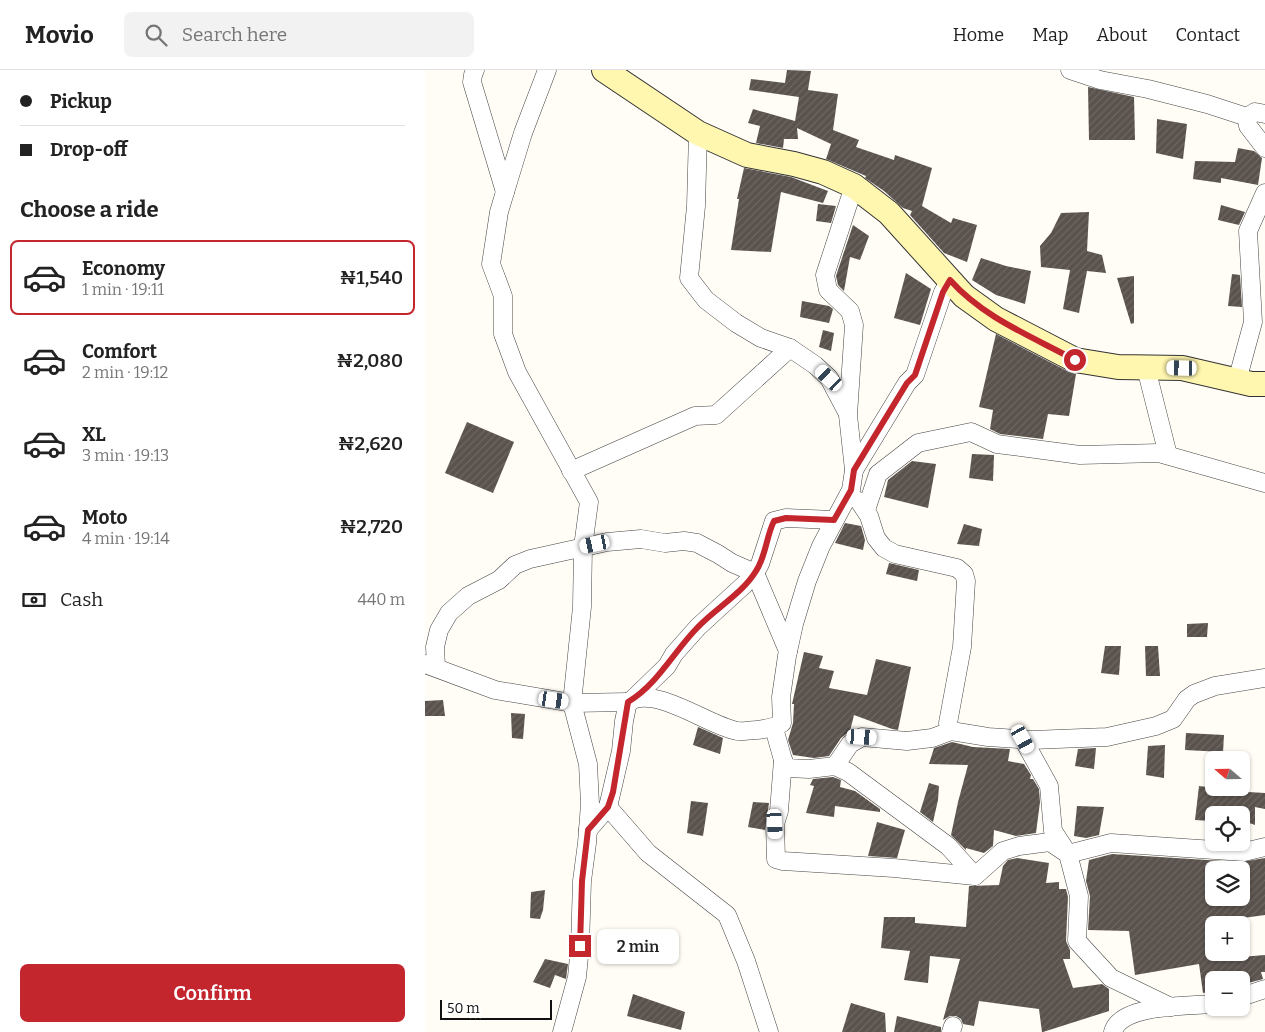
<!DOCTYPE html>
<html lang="en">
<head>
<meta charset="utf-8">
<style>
	:root { --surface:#fff; --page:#f2f2f2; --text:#222; --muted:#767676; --line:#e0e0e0; --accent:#c4262e }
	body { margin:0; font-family:Bitter,serif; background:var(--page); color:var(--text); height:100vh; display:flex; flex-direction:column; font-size:19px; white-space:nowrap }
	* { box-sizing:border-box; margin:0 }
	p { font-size:16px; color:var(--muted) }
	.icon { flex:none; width:28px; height:28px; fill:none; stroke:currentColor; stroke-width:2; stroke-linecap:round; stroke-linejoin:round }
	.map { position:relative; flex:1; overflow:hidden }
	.side { display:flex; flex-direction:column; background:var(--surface); width:425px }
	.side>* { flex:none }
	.guide { display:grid; align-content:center; height:110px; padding:0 20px; background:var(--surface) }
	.needle { width:32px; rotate:290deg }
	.tools { position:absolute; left:780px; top:681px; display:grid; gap:10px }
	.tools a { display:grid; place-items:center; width:45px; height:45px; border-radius:8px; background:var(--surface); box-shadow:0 1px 4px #0004; font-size:25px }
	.scale { position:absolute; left:15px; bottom:12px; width:112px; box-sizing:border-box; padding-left:5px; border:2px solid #111; border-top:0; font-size:14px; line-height:18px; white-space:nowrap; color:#111; -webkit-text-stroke:4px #fff; paint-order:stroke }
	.end { position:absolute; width:22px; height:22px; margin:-11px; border:6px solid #c4262e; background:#fff; box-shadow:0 0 0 2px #fff }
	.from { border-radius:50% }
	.bubble { position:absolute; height:35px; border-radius:8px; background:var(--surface); box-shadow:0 1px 4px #0004; font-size:16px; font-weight:600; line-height:35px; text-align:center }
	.car { position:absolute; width:15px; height:30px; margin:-15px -8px; border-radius:6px; box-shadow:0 0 4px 1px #0007; background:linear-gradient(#fff 24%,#345 0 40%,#fff 0 76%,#345 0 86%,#fff 0) }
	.guide b { display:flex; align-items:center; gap:18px; height:48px; font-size:19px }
	.guide b+b { border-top:1px solid var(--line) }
	.guide i { width:12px; height:12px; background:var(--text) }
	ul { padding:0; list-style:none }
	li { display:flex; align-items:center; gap:15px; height:75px; margin:0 10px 8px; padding:0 10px; border:2px solid transparent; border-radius:8px }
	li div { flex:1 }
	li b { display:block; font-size:19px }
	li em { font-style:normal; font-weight:600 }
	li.on { border-color:var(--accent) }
	li>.icon { width:45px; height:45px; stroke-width:1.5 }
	h2 { padding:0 20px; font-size:22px; line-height:60px }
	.pay { display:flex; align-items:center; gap:12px; height:55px; padding:0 20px; font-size:19px }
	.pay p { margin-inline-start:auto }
	.action { display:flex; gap:10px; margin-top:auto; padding:10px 20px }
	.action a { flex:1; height:58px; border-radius:8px; background:var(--accent); color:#fff; font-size:20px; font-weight:600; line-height:58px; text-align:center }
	header { display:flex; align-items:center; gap:30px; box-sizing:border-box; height:70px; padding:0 25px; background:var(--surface); border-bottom:1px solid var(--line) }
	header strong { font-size:24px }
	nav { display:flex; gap:28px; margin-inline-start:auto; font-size:18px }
	.search { width:350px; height:45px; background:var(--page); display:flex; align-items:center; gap:12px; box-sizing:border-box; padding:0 18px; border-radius:8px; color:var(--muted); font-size:19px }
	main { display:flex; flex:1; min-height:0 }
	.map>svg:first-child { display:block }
	.building { fill:url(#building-hatch) }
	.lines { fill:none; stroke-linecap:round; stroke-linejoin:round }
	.street-casing { stroke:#444; stroke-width:19 }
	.secondary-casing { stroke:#333; stroke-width:26 }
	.street { stroke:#fff; stroke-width:18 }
	.secondary { stroke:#fff6b0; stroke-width:24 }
	.route { stroke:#c4262e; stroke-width:6 }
</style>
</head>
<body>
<header>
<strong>Movio</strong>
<div class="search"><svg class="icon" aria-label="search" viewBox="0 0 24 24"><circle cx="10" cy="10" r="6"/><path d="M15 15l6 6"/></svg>Search here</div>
<nav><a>Home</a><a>Map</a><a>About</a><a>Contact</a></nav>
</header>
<main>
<section class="side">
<div class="guide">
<b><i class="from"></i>Pickup</b>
<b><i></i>Drop-off</b>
</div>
<h2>Choose a ride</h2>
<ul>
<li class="on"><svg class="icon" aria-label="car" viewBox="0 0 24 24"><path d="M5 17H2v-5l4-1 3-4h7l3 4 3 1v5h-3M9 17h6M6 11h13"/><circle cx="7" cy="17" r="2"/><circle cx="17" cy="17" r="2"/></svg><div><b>Economy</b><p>1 min · 19:11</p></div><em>₦1,540</em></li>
<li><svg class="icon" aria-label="car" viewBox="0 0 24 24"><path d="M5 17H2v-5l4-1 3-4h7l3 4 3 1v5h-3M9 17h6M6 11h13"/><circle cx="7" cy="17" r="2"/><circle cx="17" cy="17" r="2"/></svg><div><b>Comfort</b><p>2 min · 19:12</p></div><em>₦2,080</em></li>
<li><svg class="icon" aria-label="car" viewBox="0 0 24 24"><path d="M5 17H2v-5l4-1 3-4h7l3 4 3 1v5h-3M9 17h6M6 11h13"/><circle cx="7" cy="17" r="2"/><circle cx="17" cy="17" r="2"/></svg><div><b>XL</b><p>3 min · 19:13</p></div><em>₦2,620</em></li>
<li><svg class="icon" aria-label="car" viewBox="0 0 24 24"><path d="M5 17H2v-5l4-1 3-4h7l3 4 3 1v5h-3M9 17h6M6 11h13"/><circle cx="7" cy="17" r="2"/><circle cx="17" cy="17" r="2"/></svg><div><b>Moto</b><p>4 min · 19:14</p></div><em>₦2,720</em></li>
</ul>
<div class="pay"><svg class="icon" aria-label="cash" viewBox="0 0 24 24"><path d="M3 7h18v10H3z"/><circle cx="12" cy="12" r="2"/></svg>Cash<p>440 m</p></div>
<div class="action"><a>Confirm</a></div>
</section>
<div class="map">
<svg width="840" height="962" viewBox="0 0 840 962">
	<defs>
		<pattern id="building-hatch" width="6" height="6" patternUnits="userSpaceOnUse" patternTransform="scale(1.25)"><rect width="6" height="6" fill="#5a524d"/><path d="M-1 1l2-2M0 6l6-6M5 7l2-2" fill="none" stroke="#6d6662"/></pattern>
	</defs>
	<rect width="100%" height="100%" fill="#fffdf5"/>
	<!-- building -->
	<g class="building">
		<path d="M362,0L386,1L383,20L413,24L408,60L434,70L431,77L469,90L470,85L507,98L497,136L526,153L528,148L552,155L542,192L519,183L485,145L487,141L478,138L459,121L440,108L441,106L401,89L406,74L372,58L373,69H359L358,78L331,73L335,56L323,53L328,39L370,51L374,27L324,20L326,9L360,13Z"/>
		<path d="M663,17L709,27L710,70H664Z"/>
		<path d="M732,49L762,54L758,89L731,83Z"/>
		<path d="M813,78L829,81L837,88L833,115L796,108V113L768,109L770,91L810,92Z"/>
		<path d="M319,98L366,107L403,121L398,133L356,122L346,182L306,180L314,129H312Z"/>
		<path d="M393,134L411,136L406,153L391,151Z"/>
		<path d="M796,135L820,142L814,155L793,150Z"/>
		<path d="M664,142L662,181L677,185L681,203L662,201L654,243L638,239L645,200L616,197L615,176L626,163L636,143Z"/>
		<path d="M428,155L444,166L435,190L425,187L419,221L413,215L411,206Z"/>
		<path d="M556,188L581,196L606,201L600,234L571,225L547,210Z"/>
		<path d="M481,203L506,219L495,255L469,248Z"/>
		<path d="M807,204L815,205L817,237L803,236Z"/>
		<path d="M709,206V253L706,254L692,208Z"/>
		<path d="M377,231L404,236L408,239L404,253L375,247Z"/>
		<path d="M398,260L409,263L406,281L394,277Z"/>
		<path d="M571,264L644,302L651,304L644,346L623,344L618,369L575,364L565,359L568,340L554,337Z"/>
		<path d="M42,352L89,372L68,423L20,403Z"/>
		<path d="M547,384L569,385L568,411L544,408Z"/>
		<path d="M487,391L511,394L503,438L459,427L463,410Z"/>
		<path d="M420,453L436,456L440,470L438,480L410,473Z"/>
		<path d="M539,454L557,459L554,476L532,474Z"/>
		<path d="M464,493L494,500L492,511L461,504Z"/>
		<path d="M783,553L782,567H762V554Z"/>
		<path d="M680,576H696L694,605L676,603Z"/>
		<path d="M720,576H733L735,606H721Z"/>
		<path d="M379,582L398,586L394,598L409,601L404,618L442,625L451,589L486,597L473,660L467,659L429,645L425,661L416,668L404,686L389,688L368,685L363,670L368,653L369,634H367Z"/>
		<path d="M18,630L20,646H0V631Z"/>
		<path d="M86,643L100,644L98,669L87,668Z"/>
		<path d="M273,657L298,668L295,684L268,675Z"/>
		<path d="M761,663L799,665L798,682L760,680Z"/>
		<path d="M527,672L548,677L585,679L583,691L599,694L606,705L605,709H608L614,719L615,732L611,763L591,766L569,760L568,776L559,783L541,778V780L526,765L533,732L543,695L504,694L509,678Z"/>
		<path d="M740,675L739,708L721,705L723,676Z"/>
		<path d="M671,678L669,699L650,696L653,679Z"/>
		<path d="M408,707L416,710L415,717L430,721L455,739V742L410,736L409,747L381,743L389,716L385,715L388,709Z"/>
		<path d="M504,713L514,716L513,730L508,752L495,742Z"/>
		<path d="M774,716L790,718L789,720L840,723V739L830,737V755L816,750V745H787L786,751L770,750Z"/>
		<path d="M266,731L283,733L278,766L262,763Z"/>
		<path d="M328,732L344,733L340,760L323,757Z"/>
		<path d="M652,736L679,737L674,765L661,768L649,766Z"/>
		<path d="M452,752L480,760L472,788L443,786Z"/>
		<path d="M687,784L814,792V800H789V828H816V792L840,788V845L789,852V882H803L804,888L840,885V902H836L838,909L816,915V910H789V921L778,923L774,894L710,905L704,861L663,860L665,826L661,811L664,790Z"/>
		<path d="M592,788L624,793L621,813L634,812V819H641L643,827L641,871L645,880V889H638L648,918L677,914L684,919V941L618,962H617L614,939L554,931L549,956L538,954L536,949L531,946H525L518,950L535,889L505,886L503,913L479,910L485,881L456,878L459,847H490V853L541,857L544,816L574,815L578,796L583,790Z"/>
		<path d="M120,820L118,840L115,849L105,848L106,822Z"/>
		<path d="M120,889L143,894L141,909L130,905L125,918L108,912Z"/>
		<path d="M208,924L260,942L256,960L202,946Z"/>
		<path d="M426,933L460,943L461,962H417Z"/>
		<path d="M472,946L516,957V962H469Z"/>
	</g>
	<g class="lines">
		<defs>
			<g id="street">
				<path d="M50,0L48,5L47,12L80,122"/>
				<path d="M122,0L98,63L80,122L74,142L66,194L78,226V264L92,302L164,432L158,477L157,537L147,633L163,694L165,734L162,773L157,811L155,876L152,907L137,962"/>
				<path d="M645,0L675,10L723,19L782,34L822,47"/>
				<path d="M822,47L823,56L840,78"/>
				<path d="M822,47L830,42L840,44"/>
				<path d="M273,63L271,136L264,208L281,230L311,253L336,268L365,278L390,295L404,308L422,342"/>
				<path d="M721,298L743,385"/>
				<path d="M812,311L828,252L823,161L840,123"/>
				<path d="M429,400L482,313L490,305L518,222L525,211"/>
				<path d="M146,401L270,346L291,345L365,278"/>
				<path d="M434,431L444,446L451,468L459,478L470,484L532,498L539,504L541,511L537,577L523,653L526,661"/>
				<path d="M441,440L453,404L493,373L546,362L572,374L655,385L734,383L840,413"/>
				<path d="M0,594L70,620L147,633L203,632L199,651L196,681L183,737L163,760"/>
				<path d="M11,597L10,577L14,560L24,543L43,526L74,510L90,495L105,489L182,472L216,469L240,473L259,471L272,473L293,484L307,493L330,503L363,581"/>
				<path d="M208,629L242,596L249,584L273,557L320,514L330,503L335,494L349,451L361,448L409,450"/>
				<path d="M203,632C232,615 281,655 312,661C318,662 325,660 331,660C341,659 349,658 357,653L356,627L362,586L369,554L382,511L396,476L426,420L429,400L423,345L429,255L425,241L403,220L400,205L429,116"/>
				<path d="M349,658L358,690L362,698L384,699L410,696L423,702L523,776L550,806L578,781L594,776L625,772L643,784L654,826L652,871L686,908L746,937"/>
				<path d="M598,669L624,716L628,761L643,784L686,773L819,782L840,777"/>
				<path d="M358,690L354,741L350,754L351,789L358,791L469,798L550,806"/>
				<path d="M410,696L425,674L437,667L482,671L507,668L526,661L563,667L607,670L682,667L731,656L748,649L762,629L769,624L790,616L840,608"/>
				<path d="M183,737L223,783L302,845L321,891L344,962"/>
				<path d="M816,927L840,919"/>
				<path d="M526,962L528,956"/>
				<path d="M688,962C695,934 765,936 789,934"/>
			</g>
			<path id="secondary" d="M179,0L273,63L322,85L369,94L398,102L429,116L464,143L539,226L571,249L650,290L693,297L757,298L826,314H840"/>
		</defs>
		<!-- street casing -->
		<use href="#street" class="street-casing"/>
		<!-- secondary casing -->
		<use href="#secondary" class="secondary-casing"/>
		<!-- street -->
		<use href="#street" class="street"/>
		<!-- secondary -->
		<use href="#secondary" class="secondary"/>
	</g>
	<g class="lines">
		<!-- route -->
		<path class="route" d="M155,876L157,811L163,760L183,737L188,722L203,632C233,614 249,581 273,557C291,538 317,524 331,501C341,486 341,467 349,451L361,448L409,450L426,420L429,400L482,313L490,305L518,222L525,210C559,248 606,266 650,290"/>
	</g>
</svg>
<div class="tools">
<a><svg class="needle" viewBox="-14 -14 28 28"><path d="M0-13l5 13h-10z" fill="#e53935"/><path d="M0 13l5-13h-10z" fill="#767676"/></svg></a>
<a><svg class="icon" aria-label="locate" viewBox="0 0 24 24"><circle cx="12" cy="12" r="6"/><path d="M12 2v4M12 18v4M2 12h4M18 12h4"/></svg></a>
<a><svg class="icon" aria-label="layers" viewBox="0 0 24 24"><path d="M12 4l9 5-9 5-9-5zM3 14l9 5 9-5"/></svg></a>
<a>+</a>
<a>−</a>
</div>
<div class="scale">50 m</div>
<i class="end from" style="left:650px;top:290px"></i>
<i class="end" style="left:155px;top:876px"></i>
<div class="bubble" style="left:172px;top:859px;width:82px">2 min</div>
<i class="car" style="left:757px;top:298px;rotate:271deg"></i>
<i class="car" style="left:404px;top:308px;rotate:313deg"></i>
<i class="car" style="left:170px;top:474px;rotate:258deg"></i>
<i class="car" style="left:129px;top:630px;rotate:98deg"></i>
<i class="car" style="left:437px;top:667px;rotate:93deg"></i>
<i class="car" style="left:598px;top:669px;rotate:151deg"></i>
<i class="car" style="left:350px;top:754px;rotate:176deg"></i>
</div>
</main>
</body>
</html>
